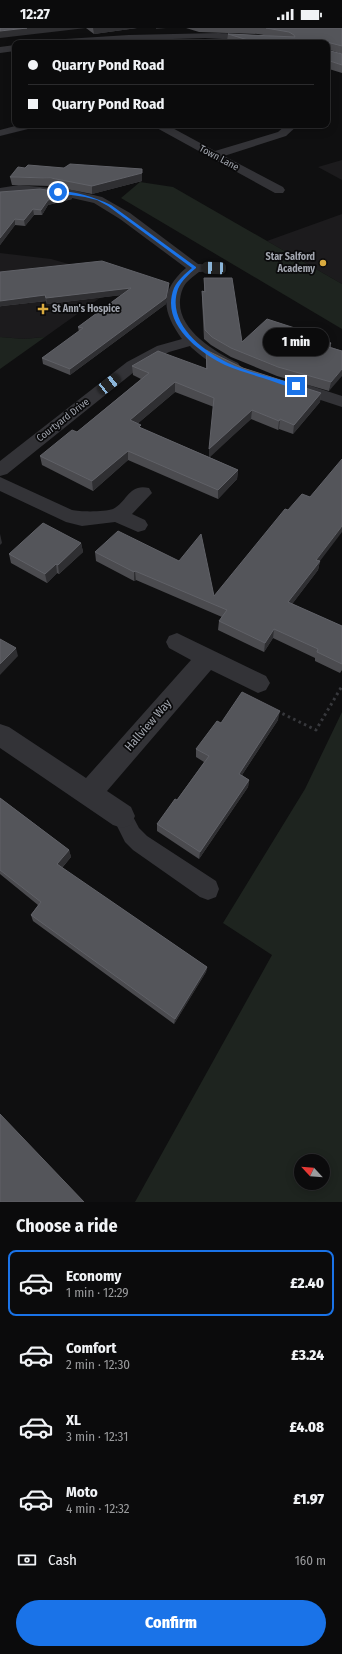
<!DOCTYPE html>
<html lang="en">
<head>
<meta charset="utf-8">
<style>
	:root { --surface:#0b0b0c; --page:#141415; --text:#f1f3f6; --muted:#9a9b9d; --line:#2b2b2d; --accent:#1a73e8 }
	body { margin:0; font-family:"Fira Sans Condensed",sans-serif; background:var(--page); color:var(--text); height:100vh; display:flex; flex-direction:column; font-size:15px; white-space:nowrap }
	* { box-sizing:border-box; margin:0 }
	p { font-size:13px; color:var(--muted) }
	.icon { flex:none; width:22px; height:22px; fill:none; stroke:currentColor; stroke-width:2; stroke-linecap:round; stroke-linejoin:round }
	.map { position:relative; height:1174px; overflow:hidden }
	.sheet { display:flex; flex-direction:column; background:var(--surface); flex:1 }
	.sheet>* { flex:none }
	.top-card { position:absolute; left:12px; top:12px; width:318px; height:88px; border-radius:8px; box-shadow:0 2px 10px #0003,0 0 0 1px var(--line); display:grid; align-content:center; height:88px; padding:0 16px; background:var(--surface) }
	.needle { width:26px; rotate:296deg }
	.controls { position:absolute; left:294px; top:1126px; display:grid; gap:8px }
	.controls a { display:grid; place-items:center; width:36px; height:36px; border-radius:50%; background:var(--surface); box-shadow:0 2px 10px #0003,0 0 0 1px var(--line); font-size:20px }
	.end { position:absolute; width:18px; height:18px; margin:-9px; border:5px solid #1a73e8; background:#fff; box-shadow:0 0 0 2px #fff }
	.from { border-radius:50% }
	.bubble { position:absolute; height:28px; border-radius:14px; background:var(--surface); box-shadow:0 2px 10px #0003,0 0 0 1px var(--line); font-size:13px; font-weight:800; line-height:28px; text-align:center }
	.car { position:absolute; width:12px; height:24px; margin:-12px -6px; border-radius:5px; box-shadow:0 0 3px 1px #0007; background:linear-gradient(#222 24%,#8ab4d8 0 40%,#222 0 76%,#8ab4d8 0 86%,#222 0) }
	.top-card b { display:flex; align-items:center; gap:14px; height:38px; font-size:15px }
	.top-card b+b { border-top:1px solid var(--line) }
	.top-card i { width:10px; height:10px; background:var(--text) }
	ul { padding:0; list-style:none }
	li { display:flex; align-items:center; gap:12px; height:66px; margin:0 8px 6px; padding:0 8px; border:2px solid transparent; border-radius:8px }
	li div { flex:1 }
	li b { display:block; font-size:15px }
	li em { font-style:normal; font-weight:800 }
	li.selected { border-color:var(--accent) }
	li>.icon { width:36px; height:36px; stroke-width:1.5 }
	h2 { padding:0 16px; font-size:18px; line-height:48px }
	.pay { display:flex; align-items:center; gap:10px; height:44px; padding:0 16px; font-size:15px }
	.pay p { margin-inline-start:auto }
	.primary-button { display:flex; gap:8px; margin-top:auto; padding:8px 16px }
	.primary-button a { flex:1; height:46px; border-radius:24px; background:var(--accent); color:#fff; font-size:16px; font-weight:800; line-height:46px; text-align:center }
	.status { display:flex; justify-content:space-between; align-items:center; height:28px; padding:0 20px; background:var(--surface); direction:ltr }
	.status svg { height:11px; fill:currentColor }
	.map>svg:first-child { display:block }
	.built { fill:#1c1b1d }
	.green { fill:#1e241f; fill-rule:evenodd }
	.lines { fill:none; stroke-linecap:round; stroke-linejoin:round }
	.path { stroke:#37383c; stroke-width:3; stroke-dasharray:2.5 3.5; stroke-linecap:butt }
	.service { fill:#333337; fill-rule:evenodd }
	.minor { fill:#333337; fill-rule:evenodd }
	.wall { fill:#4b4b4f; fill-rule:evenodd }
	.shaded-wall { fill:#2f2f32 }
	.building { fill:#54555a; stroke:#606167 }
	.route { fill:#1a73e8 }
	.poi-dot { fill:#d9aa3f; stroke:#0a0a0b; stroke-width:1.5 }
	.labels { text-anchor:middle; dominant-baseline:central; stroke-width:3.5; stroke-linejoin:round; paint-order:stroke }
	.far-street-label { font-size:10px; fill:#a2a6af; stroke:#0a0a0b }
	.far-poi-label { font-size:10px; font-weight:bold; fill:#a2a6af; stroke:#0a0a0b; text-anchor:end }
	.street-label { font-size:12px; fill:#a2a6af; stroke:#0a0a0b }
</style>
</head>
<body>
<div class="status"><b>12:27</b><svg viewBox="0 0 49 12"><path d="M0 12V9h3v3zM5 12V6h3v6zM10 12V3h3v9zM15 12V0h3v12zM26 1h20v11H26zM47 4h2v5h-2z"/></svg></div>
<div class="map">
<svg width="342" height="1174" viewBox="0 0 342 1174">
	<rect width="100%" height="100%" fill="#0f0f10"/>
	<!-- built -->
	<g class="built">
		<path d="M342,132V152L318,139Z"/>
		<path d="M342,186V256L267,213Z"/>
		<path d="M0,225L51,231L125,252L45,309L24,311L0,309Z"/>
	</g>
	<!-- green -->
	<g class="green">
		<path d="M140,154L173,159L342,256V301L121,170Z"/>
		<path d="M0,309L24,311L45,309L0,341Z"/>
		<path d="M342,684V1174H135L272,927L223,895L305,761ZM301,1133H323V1155H301Z"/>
	</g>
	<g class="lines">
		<!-- path -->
		<path class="path" d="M277,683L316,702L342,658"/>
		<!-- service -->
		<path class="service" d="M122,778L129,781L139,800L147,808L216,853L219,861L216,869L208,872L200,869L133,822L125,814L112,788L115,781Z"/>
		<!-- minor -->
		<g class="minor">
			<path d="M219,5C233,6 285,7 293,15L205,10L45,15L49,12L129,7Z"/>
			<path d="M15,17V23L0,25V19Z"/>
			<path d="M19,97H37L36,99L0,108V102Z"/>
			<path d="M154,97H167L215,123L278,104L286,97H298L286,108L224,128L283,159L285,162L283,165H275L155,99Z"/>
			<path d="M19,157L72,162L102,169L130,185L198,236L219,237L221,240L219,243L199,244C194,248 186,253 183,260C168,296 211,322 238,335L240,338L238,341C222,345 201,329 190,318L169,324L139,340L7,446L0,448V433L127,334L157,318L182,311C162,284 159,263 186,240L120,191L94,175L72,170L19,165L0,168V160Z"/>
			<path d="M293,352L342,368V379L287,361L285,357L287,353Z"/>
			<path d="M0,449L72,482C80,484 105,484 113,481C127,474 129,455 149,460L152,465L132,486L145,492L148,497L145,502L138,504L115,494L82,498L66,494L0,463Z"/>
			<path d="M177,605L266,648L270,655L266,662L258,665L211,642L107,763L131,779L135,788L131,797L122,800L113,797L0,720V696L9,699L86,750L191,632L169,620L166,614L169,608Z"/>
		</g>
	</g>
	<!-- wall -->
	<g class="wall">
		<path d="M0,0H137L94,6L86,0Z"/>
		<path d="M186,0H342V26L327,21V15H235L227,13L228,6L269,8L258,6L199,4Z"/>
		<path d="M327,22L342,26V45L329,41Z"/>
		<path d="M10,149L142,153L92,166L51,158L12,157Z"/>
		<path d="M0,164L72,171L48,177L42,187H34L25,198L15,197L0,217Z"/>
		<path d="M0,244L169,261L166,276L70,347L43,336L42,330L79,304L78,299L121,267L47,276L46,273L2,278Z"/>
		<path d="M204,250L242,314L307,307L331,315V319L342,323L329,363L277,348L231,329L211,317L204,311L202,272V263L204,264Z"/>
		<path d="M206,322L243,340L321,365L320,374L293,406L279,401L278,402L251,391L209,429L238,442L237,451L218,471L128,432L93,463L42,437L40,428L77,404L141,351L133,347L132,338L206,341ZM175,364L214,379L209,429L141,400L137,396Z"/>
		<path d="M81,515L83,524L59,546L57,545L47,555L11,535L9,526Z"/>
		<path d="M95,524L214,568L320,533L318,542L292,576L342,598V642L340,645L315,633V630L273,610L264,624L218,602L219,593L222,589L136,552L134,553L96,533Z"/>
		<path d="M278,692L242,747L249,752L248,759L199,831L157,803V796L177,772L204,734L196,729V721L221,695Z"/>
		<path d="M0,770L69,822L71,829L62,840L207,939L206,944L174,996L33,893L31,887L38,877L0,846Z"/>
	</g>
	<!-- shaded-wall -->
	<g class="shaded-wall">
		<path d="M27,0H86L0,10V3Z"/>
		<path d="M93,0H137L94,6Z"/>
		<path d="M156,0H166L156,1Z"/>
		<path d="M330,33L329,41L327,42V35Z"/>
		<path d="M142,145V153L92,166V158Z"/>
		<path d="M72,166V171L48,177L42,187L41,182L48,172Z"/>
		<path d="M33,181L34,187L25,198L24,192Z"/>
		<path d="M15,191V197L0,217V210Z"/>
		<path d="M169,255V261L166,276L70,347V341Z"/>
		<path d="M131,260V266L47,276L46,270Z"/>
		<path d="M45,267L46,273L2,278L0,279V273L1,272Z"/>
		<path d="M342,341V348L329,363L331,354Z"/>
		<path d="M175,354V364L130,402V392Z"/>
		<path d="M321,365L320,374L293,406L294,397Z"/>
		<path d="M252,382L251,391L209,430V421Z"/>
		<path d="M280,391L279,401L278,402L279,393Z"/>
		<path d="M128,423V432L93,463L92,453Z"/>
		<path d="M238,442L237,451L218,471V462Z"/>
		<path d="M342,498V504L320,533L318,542L287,583L288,574L316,532Z"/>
		<path d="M0,506L2,515L0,517Z"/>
		<path d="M81,515L83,524L59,546L58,537Z"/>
		<path d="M56,536L57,545L47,555L45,546Z"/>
		<path d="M135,543L136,552L134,553V544Z"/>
		<path d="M274,601L273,610L264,624L265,615Z"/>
		<path d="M16,620L18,628L0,647V636Z"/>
		<path d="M280,683L278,692L238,753L239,746Z"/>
		<path d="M249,752L248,759L199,831L200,824Z"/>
		<path d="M69,822L71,829L59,843L57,836Z"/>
		<path d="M207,939L206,944L174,996L175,991Z"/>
	</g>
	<!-- building -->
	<g class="building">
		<path d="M0,0H27L0,3Z"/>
		<path d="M266,0H342V18L327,14V15H258L228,6L295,9L294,7L289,4Z"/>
		<path d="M327,22L342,26V37L330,33L327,35Z"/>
		<path d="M70,136L142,141V145L92,158L51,150L10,149L18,139L25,140L28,137L64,140Z"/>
		<path d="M40,161L72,166L48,172L41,182L33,181L24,192L15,191L0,210V164Z"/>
		<path d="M102,233L169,255L166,270L70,341L42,330L83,300L78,299L131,260L46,270L45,267L0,273V244Z"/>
		<path d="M204,250H232L242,314L267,291L307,304L305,307L331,315L328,319L342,323V341L331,354L278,339L231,320L212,309L205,302L202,263L205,264Z"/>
		<path d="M206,322L243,340L321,365L294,397L280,391L279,393L252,382L209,421L214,370L175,354L130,392L141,397L139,399L238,442L218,462L128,423L92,453L40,428L72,402L77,404L149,345L132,338L158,323L207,341Z"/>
		<path d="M342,431V498L316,532L320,533L288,574L342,598V636L317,624L318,621L274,601L265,615L219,593L227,582L135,543L134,544L95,524L118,503L179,533L201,506L214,568L285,481L288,482L302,466L310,469Z"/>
		<path d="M43,495L81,515L58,537L56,536L45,546L9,526Z"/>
		<path d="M0,611L16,620L0,636Z"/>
		<path d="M242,664L280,683L239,746L249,752L200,824L157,796L175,771L177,772L209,728L196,721L217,693L221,695Z"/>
		<path d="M0,770L69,822L57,836L207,939L175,991L31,887L41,874L0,842Z"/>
		<path d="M0,1086L84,1174H0Z"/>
	</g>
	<!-- route -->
	<path class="route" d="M56,163C75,163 94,169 111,177L196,239V240C189,246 182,252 178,261C166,295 202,322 228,335C250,345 275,350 298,357V359C287,360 273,353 263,350C250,346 237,342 225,337C198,324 160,295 174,260C178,252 185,246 192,240L108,178L97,172L85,169L58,165Z"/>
	<!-- markers -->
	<g class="poi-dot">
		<circle cx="323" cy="235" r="4"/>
		<path d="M41 275h4v4h4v4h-4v4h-4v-4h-4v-4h4z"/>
	</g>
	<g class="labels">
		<!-- far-street labels -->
		<g class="far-street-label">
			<text transform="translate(219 130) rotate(28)">Town Lane</text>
			<text transform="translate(63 392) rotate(-38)">Courtyard Drive</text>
		</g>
		<!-- far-poi labels -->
		<g class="far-poi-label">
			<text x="315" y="229">Star Salford<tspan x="315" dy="12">Academy</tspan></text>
			<text x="52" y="281" text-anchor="start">St Ann's Hospice</text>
		</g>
		<!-- street labels -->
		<g class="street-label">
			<text transform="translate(148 697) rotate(-49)">Hallview Way</text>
		</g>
	</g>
</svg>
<div class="controls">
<a><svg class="needle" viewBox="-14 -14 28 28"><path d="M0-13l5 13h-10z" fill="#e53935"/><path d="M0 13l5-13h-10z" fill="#9a9b9d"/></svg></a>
</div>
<i class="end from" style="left:58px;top:164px"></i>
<i class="end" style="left:296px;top:358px"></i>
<div class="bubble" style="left:263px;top:300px;width:66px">1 min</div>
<i class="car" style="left:214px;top:240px;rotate:272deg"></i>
<i class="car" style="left:109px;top:356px;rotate:52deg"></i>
<div class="top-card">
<b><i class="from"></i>Quarry Pond Road</b>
<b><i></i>Quarry Pond Road</b>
</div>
</div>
<section class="sheet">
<h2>Choose a ride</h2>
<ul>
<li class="selected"><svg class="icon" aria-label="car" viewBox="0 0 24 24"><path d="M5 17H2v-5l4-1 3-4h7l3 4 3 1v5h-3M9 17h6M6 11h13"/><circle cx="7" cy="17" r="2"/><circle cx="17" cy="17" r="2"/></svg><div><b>Economy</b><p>1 min · 12:29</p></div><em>£2.40</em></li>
<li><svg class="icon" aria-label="car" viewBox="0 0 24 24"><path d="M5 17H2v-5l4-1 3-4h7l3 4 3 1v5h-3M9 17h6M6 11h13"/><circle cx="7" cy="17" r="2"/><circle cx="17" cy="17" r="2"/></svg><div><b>Comfort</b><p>2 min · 12:30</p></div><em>£3.24</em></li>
<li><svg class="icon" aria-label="car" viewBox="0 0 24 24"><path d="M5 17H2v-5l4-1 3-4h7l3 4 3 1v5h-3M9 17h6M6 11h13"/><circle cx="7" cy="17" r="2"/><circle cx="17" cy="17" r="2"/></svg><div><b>XL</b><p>3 min · 12:31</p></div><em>£4.08</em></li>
<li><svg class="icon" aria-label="car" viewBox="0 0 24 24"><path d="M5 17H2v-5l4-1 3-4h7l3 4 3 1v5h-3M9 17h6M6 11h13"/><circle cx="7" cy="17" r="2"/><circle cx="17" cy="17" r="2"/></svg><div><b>Moto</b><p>4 min · 12:32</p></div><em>£1.97</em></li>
</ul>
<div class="pay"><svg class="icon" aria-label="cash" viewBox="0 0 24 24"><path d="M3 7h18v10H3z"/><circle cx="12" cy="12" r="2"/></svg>Cash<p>160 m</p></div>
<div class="primary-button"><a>Confirm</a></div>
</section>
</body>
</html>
